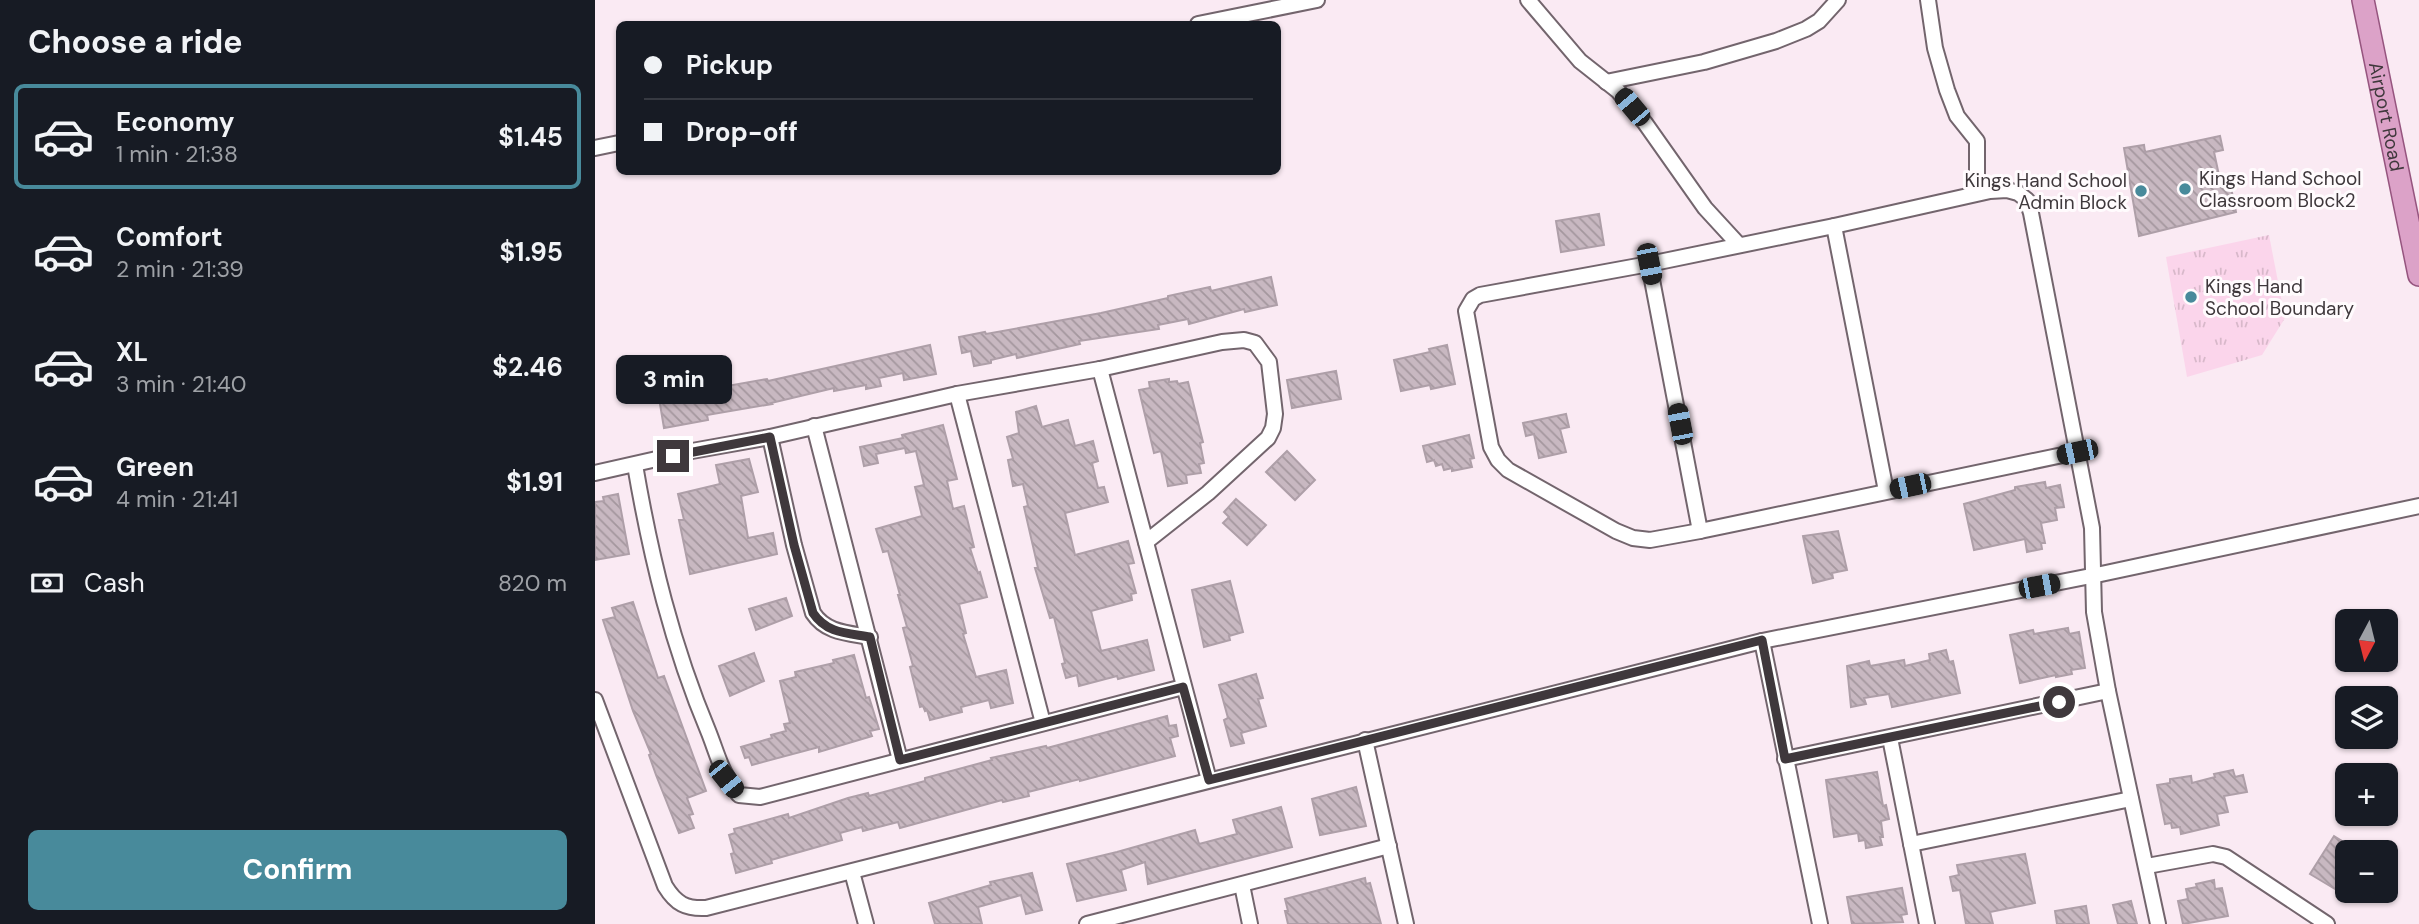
<!DOCTYPE html>
<html lang="en">
<head>
<meta charset="utf-8">
<style>
	:root { --surface:#171b24; --page:#20242c; --text:#f1f3f6; --muted:#9ea1a6; --line:#363941; --accent:#488a9b }
	body { margin:0; font-family:"DM Sans",sans-serif; background:var(--page); color:var(--text); height:100vh; display:flex; flex-direction:column; font-size:26px; white-space:nowrap }
	* { box-sizing:border-box; margin:0 }
	p { font-size:23px; color:var(--muted) }
	.icon { flex:none; width:38px; height:38px; fill:none; stroke:currentColor; stroke-width:2; stroke-linecap:round; stroke-linejoin:round }
	.map { position:relative; flex:1; overflow:hidden }
	.drawer { display:flex; flex-direction:column; background:var(--surface); width:595px }
	.drawer>* { flex:none }
	.top-card { position:absolute; left:21px; top:21px; width:665px; height:154px; border-radius:10px; box-shadow:0 2px 5px #0004; display:grid; align-content:center; height:154px; padding:0 28px; background:var(--surface) }
	.needle { width:46px; rotate:187deg }
	.buttons { position:absolute; left:1740px; top:609px; display:grid; gap:14px }
	.buttons a { display:grid; place-items:center; width:63px; height:63px; border-radius:10px; background:var(--surface); box-shadow:0 2px 5px #0004; font-size:35px }
	.end { position:absolute; width:32px; height:32px; margin:-16px; border:9px solid #3f383c; background:#fff; box-shadow:0 0 0 4px #fff }
	.from { border-radius:50% }
	.bubble { position:absolute; height:49px; border-radius:10px; background:var(--surface); box-shadow:0 2px 5px #0004; font-size:23px; font-weight:700; line-height:49px; text-align:center }
	.car { position:absolute; width:21px; height:42px; margin:-21px -10px; border-radius:9px; box-shadow:0 0 5px 2px #0007; background:linear-gradient(#222 24%,#8ab4d8 0 40%,#222 0 76%,#8ab4d8 0 86%,#222 0) }
	.top-card b { display:flex; align-items:center; gap:24px; height:66px; font-size:26px }
	.top-card b+b { border-top:2px solid var(--line) }
	.top-card i { width:18px; height:18px; background:var(--text) }
	ul { padding:0; list-style:none }
	li { display:flex; align-items:center; gap:21px; height:105px; margin:0 14px 10px; padding:0 14px; border:4px solid transparent; border-radius:10px }
	li div { flex:1 }
	li b { display:block; font-size:26px }
	li em { font-style:normal; font-weight:700 }
	li.on { border-color:var(--accent) }
	li>.icon { width:63px; height:63px; stroke-width:1.5 }
	h2 { padding:0 28px; font-size:32px; line-height:84px }
	.pay { display:flex; align-items:center; gap:18px; height:77px; padding:0 28px; font-size:26px }
	.pay p { margin-inline-start:auto }
	.cta { display:flex; gap:14px; margin-top:auto; padding:14px 28px }
	.cta a { flex:1; height:80px; border-radius:10px; background:var(--accent); color:#fff; font-size:28px; font-weight:700; line-height:80px; text-align:center }
	main { display:flex; flex:1; min-height:0 }
	.map>svg:first-child { display:block }
	.grass { fill:url(#grass-tufts) }
	.building { fill:url(#building-back-hatch); stroke:#ae9fa8; stroke-width:2 }
	.lines { fill:none; stroke-linecap:round; stroke-linejoin:round }
	.street-casing { stroke:#73656d; stroke-width:18 }
	.primary-casing { stroke:#96557f; stroke-width:24 }
	.street { stroke:#fff; stroke-width:14 }
	.primary { stroke:#dca2c8; stroke-width:21 }
	.route { stroke:#3f383c; stroke-width:9 }
	.poi-dot { fill:#488a9b; stroke:#fffbfd; stroke-width:2.5 }
	.labels { text-anchor:middle; dominant-baseline:central; stroke-width:6; stroke-linejoin:round; paint-order:stroke }
	.street-label { font-size:19px; fill:#3f383c; stroke:#fffbfd }
	.poi-label { font-size:19px; fill:#3f383c; stroke:#fffbfd; text-anchor:start }
</style>
</head>
<body>
<main>
<section class="drawer">
<h2>Choose a ride</h2>
<ul>
<li class="on"><svg class="icon" aria-label="car" viewBox="0 0 24 24"><path d="M5 17H2v-5l4-1 3-4h7l3 4 3 1v5h-3M9 17h6M6 11h13"/><circle cx="7" cy="17" r="2"/><circle cx="17" cy="17" r="2"/></svg><div><b>Economy</b><p>1 min · 21:38</p></div><em>$1.45</em></li>
<li><svg class="icon" aria-label="car" viewBox="0 0 24 24"><path d="M5 17H2v-5l4-1 3-4h7l3 4 3 1v5h-3M9 17h6M6 11h13"/><circle cx="7" cy="17" r="2"/><circle cx="17" cy="17" r="2"/></svg><div><b>Comfort</b><p>2 min · 21:39</p></div><em>$1.95</em></li>
<li><svg class="icon" aria-label="car" viewBox="0 0 24 24"><path d="M5 17H2v-5l4-1 3-4h7l3 4 3 1v5h-3M9 17h6M6 11h13"/><circle cx="7" cy="17" r="2"/><circle cx="17" cy="17" r="2"/></svg><div><b>XL</b><p>3 min · 21:40</p></div><em>$2.46</em></li>
<li><svg class="icon" aria-label="car" viewBox="0 0 24 24"><path d="M5 17H2v-5l4-1 3-4h7l3 4 3 1v5h-3M9 17h6M6 11h13"/><circle cx="7" cy="17" r="2"/><circle cx="17" cy="17" r="2"/></svg><div><b>Green</b><p>4 min · 21:41</p></div><em>$1.91</em></li>
</ul>
<div class="pay"><svg class="icon" aria-label="cash" viewBox="0 0 24 24"><path d="M3 7h18v10H3z"/><circle cx="12" cy="12" r="2"/></svg>Cash<p>820 m</p></div>
<div class="cta"><a>Confirm</a></div>
</section>
<div class="map">
<svg width="1824" height="924" viewBox="0 0 1824 924">
	<defs>
		<pattern id="grass-tufts" width="24" height="20" patternUnits="userSpaceOnUse" patternTransform="scale(1.75)"><rect width="24" height="20" fill="#fbd5eb"/><path d="M3 7l-1-3M5 7V3M7 7l1-3M15 17l-1-3M17 17v-4M19 17l1-3" fill="none" stroke="#d8b8ca"/></pattern>
		<pattern id="building-back-hatch" width="6" height="6" patternUnits="userSpaceOnUse" patternTransform="scale(1.75)"><rect width="6" height="6" fill="#c8b8c1"/><path d="M-1 5l2 2M0 0l6 6M5-1l2 2" fill="none" stroke="#a4979e"/></pattern>
	</defs>
	<rect width="100%" height="100%" fill="#faeaf3"/>
	<!-- grass -->
	<path class="grass" d="M1674,235L1690,318L1667,355L1592,377L1571,257Z"/>
	<!-- building -->
	<g class="building">
		<path d="M1625,136L1628,150L1619,152L1625,180L1634,178L1641,212L1544,236L1529,148L1549,145L1550,152Z"/>
		<path d="M1004,214L1009,245L966,252L961,221Z"/>
		<path d="M676,277L682,305L650,312L649,309L594,324L593,319L563,325L564,329L484,341L485,344L422,358L421,354L396,360V363L379,366L376,351L367,353L364,337L390,332L391,334L506,313L573,298V296L615,287L616,291Z"/>
		<path d="M335,345L341,374L309,380L308,373L284,378L286,386L271,389V385L239,391V388L176,403L177,404L112,415L113,420L69,428L64,398L172,379L173,381Z"/>
		<path d="M852,345L860,384L836,389L835,385L806,391L799,360L835,352L834,349Z"/>
		<path d="M741,371L746,399L697,408L692,380Z"/>
		<path d="M574,379V382L582,381L583,384L593,382L608,442L605,443L609,463L604,464L606,473L591,475L592,483L573,486L566,451L559,453L544,390L555,388L554,382Z"/>
		<path d="M441,406L447,427L473,420L480,446L498,441L503,461L497,463L503,488L509,487L513,502L470,513L480,555L533,541L539,563L533,564L541,593L536,594L537,600L496,611L506,651L552,640L559,670L523,679L522,676L484,686L482,675L471,678L467,664L470,663L459,617L455,618L440,568H443L429,507L433,506L428,484L418,486L413,460L418,459L412,437L424,433L421,412Z"/>
		<path d="M971,414L974,427L965,429L971,452L944,458L939,434L931,436L928,423Z"/>
		<path d="M348,425L362,479L352,481L358,509L369,506L379,547L375,548L383,573L385,572L392,597L364,604L371,633L368,634L381,677L411,670L418,703L396,708L394,700L366,707L367,712L335,720L332,710L330,711L328,706L325,707L315,667L318,666L308,628L312,627L303,595H305L293,551L288,552L281,529L327,516L320,487L329,485L321,451L311,453L310,448L281,454L283,463L269,466L265,447L308,438L307,435Z"/>
		<path d="M874,435L879,458L875,459L877,467L857,471V468L849,470L847,464L841,466L839,460L832,462L828,446Z"/>
		<path d="M692,451L720,480L700,500L671,472Z"/>
		<path d="M154,459L163,492L146,496L153,538L178,533L182,554L95,574L84,520H89L83,494L125,484L121,465Z"/>
		<path d="M1450,482L1451,488L1465,485L1469,507L1460,508L1462,520L1446,523L1450,543H1446L1447,549L1432,552L1430,539L1379,550L1369,504L1420,490V487Z"/>
		<path d="M23,494L34,554L0,560V502L9,501L8,497Z"/>
		<path d="M641,499L671,525L652,545L628,523L634,517L629,512Z"/>
		<path d="M1243,531L1252,570L1237,573L1238,578L1218,583L1208,536Z"/>
		<path d="M635,581L648,632L634,636L635,640L609,647L597,590Z"/>
		<path d="M191,598L197,616L161,630L154,609Z"/>
		<path d="M38,602L63,678L69,676L111,791L92,798L98,814L94,815L99,828L84,833L61,775L54,755L56,754L38,711L8,620L20,617L17,608Z"/>
		<path d="M1473,628L1474,634L1484,632L1490,668L1476,670L1477,674L1461,677V675L1425,683L1415,635L1438,630L1439,634Z"/>
		<path d="M1351,650L1354,662L1358,661L1365,693L1297,707L1294,694L1269,698L1271,704L1256,707L1252,666L1274,661L1275,666L1309,660L1310,666L1335,660L1334,654Z"/>
		<path d="M159,653L169,681L135,696L124,666Z"/>
		<path d="M259,655L271,698L274,697L284,729L275,731L277,736L224,752V747L157,765L154,757L150,758L146,747L177,738L176,735L191,731L189,724L195,723L185,681L201,677L200,672L239,663L238,660Z"/>
		<path d="M661,674L668,698L663,699L671,726L646,733L649,743L636,746L629,720L633,718L624,685Z"/>
		<path d="M572,716L574,726L581,725L583,736L575,738L580,756L485,781V779L433,792L434,796L408,802L407,800L305,828L303,822L268,831L267,827L245,833L247,840L176,860L177,863L141,873L136,854L139,853L134,835L140,833L139,829L193,814L194,818L253,798L273,793L274,796L330,781V778L397,760L396,758L451,746L452,748Z"/>
		<path d="M1638,770L1640,777L1648,775L1652,792L1629,796L1633,812L1622,814L1624,825L1586,834L1585,827L1577,828L1576,823L1570,824L1562,785L1575,783V779L1596,776L1597,783L1620,777L1619,774Z"/>
		<path d="M1282,772L1288,806L1291,805L1294,819L1286,821L1288,837H1285L1287,845L1271,848L1270,840L1264,841L1263,833L1239,837L1231,780Z"/>
		<path d="M761,787L771,826L725,835L717,799Z"/>
		<path d="M686,807L697,847L553,884L550,862L526,870L531,890L482,901L472,864L522,852L600,830L604,844L642,834L638,820Z"/>
		<path d="M1739,836L1752,844L1749,849L1752,851V871L1740,889L1715,874Z"/>
		<path d="M1430,854L1440,903L1395,912L1398,924H1371L1365,890L1358,891L1355,877L1364,875L1362,865Z"/>
		<path d="M437,873L447,910L431,914L426,895L383,907L387,924H340L334,903L396,885L395,882Z"/>
		<path d="M770,878L771,884L775,883L786,924H693L690,911H693L690,899Z"/>
		<path d="M1619,880L1620,889L1627,888L1633,916L1588,924L1583,901L1593,899L1591,889L1602,887L1601,884Z"/>
		<path d="M1307,888L1312,914L1306,915L1308,922L1257,924L1252,897Z"/>
		<path d="M1536,901L1542,924H1523L1518,905Z"/>
		<path d="M1491,906L1494,924H1462L1460,911Z"/>
	</g>
	<g class="lines">
		<defs>
			<g id="street">
				<path d="M933,0L985,61L1023,91L1050,123L1110,208L1144,245"/>
				<path d="M1333,0L1340,48L1352,90L1362,116L1382,141V193"/>
				<path d="M603,24L722,0"/>
				<path d="M1011,82L1109,62L1181,41L1211,29L1224,21L1243,0"/>
				<path d="M0,148L24,143"/>
				<path d="M1239,226L1291,491"/>
				<path d="M1054,264L1105,531"/>
				<path d="M505,369L614,780"/>
				<path d="M362,394L448,723"/>
				<path d="M219,426L305,760"/>
				<path d="M175,437L199,545L218,613C231,633 253,633 275,637"/>
				<path d="M1482,452L1105,531L1055,540L1038,538L1021,531L913,470L903,460L896,447L871,311L878,299L885,295L1054,264L1239,226L1395,191L1412,190L1423,193L1432,200L1436,213L1497,528L1499,612L1513,691L1563,924"/>
				<path d="M40,465C56,558 77,645 114,733C123,756 127,775 144,795L165,797L588,687"/>
				<path d="M0,473L97,451L175,437L362,394L505,369L627,342L649,340L660,343L674,362L680,414L678,428L673,438L613,493L551,542"/>
				<path d="M1167,641L1225,924"/>
				<path d="M0,700L70,886C81,904 91,909 111,908L1167,641L1506,574L1824,506"/>
				<path d="M1295,738L1332,924"/>
				<path d="M770,740L811,924"/>
				<path d="M1190,759L1513,691"/>
				<path d="M1316,844L1536,799"/>
				<path d="M1552,866L1618,854L1631,857L1732,924"/>
				<path d="M257,872L271,924"/>
				<path d="M647,885L655,924"/>
				<path d="M492,924L794,846"/>
			</g>
			<g id="primary">
				<path id="s1" d="M1768,0L1824,275"/>
			</g>
		</defs>
		<!-- street casing -->
		<use href="#street" class="street-casing"/>
		<!-- primary casing -->
		<use href="#primary" class="primary-casing"/>
		<!-- street -->
		<use href="#street" class="street"/>
		<!-- primary -->
		<use href="#primary" class="primary"/>
	</g>
	<g class="lines">
		<!-- route -->
		<path class="route" d="M78,456L175,437L199,545L218,613C232,634 253,633 275,637L305,760L588,687L614,780L1167,640L1190,759L1464,702"/>
	</g>
	<!-- markers -->
	<g class="poi-dot">
		<circle cx="1590" cy="189" r="7"/>
		<circle cx="1546" cy="191" r="7"/>
		<circle cx="1596" cy="297" r="7"/>
	</g>
	<g class="labels">
		<!-- street labels -->
		<g class="street-label">
			<text stroke="none"><textPath href="#s1" startOffset="119">Airport Road</textPath></text>
		</g>
		<!-- poi labels -->
		<g class="poi-label">
			<text x="1604" y="178">Kings Hand School<tspan x="1604" dy="22">Classroom Block2</tspan></text>
			<text x="1532" y="180" text-anchor="end">Kings Hand School<tspan x="1532" dy="22">Admin Block</tspan></text>
			<text x="1610" y="286">Kings Hand<tspan x="1610" dy="22">School Boundary</tspan></text>
		</g>
	</g>
</svg>
<div class="buttons">
<a><svg class="needle" viewBox="-14 -14 28 28"><path d="M0-13l5 13h-10z" fill="#e53935"/><path d="M0 13l5-13h-10z" fill="#9ea1a6"/></svg></a>
<a><svg class="icon" aria-label="layers" viewBox="0 0 24 24"><path d="M12 4l9 5-9 5-9-5zM3 14l9 5 9-5"/></svg></a>
<a>+</a>
<a>−</a>
</div>
<i class="end from" style="left:1464px;top:702px"></i>
<i class="end" style="left:78px;top:456px"></i>
<div class="bubble" style="left:21px;top:355px;width:116px">3 min</div>
<i class="car" style="left:1037px;top:107px;rotate:320deg"></i>
<i class="car" style="left:1054px;top:264px;rotate:169deg"></i>
<i class="car" style="left:1085px;top:424px;rotate:349deg"></i>
<i class="car" style="left:1482px;top:452px;rotate:258deg"></i>
<i class="car" style="left:1315px;top:486px;rotate:258deg"></i>
<i class="car" style="left:1444px;top:586px;rotate:79deg"></i>
<i class="car" style="left:131px;top:779px;rotate:141deg"></i>
<div class="top-card">
<b><i class="from"></i>Pickup</b>
<b><i></i>Drop-off</b>
</div>
</div>
</main>
</body>
</html>
